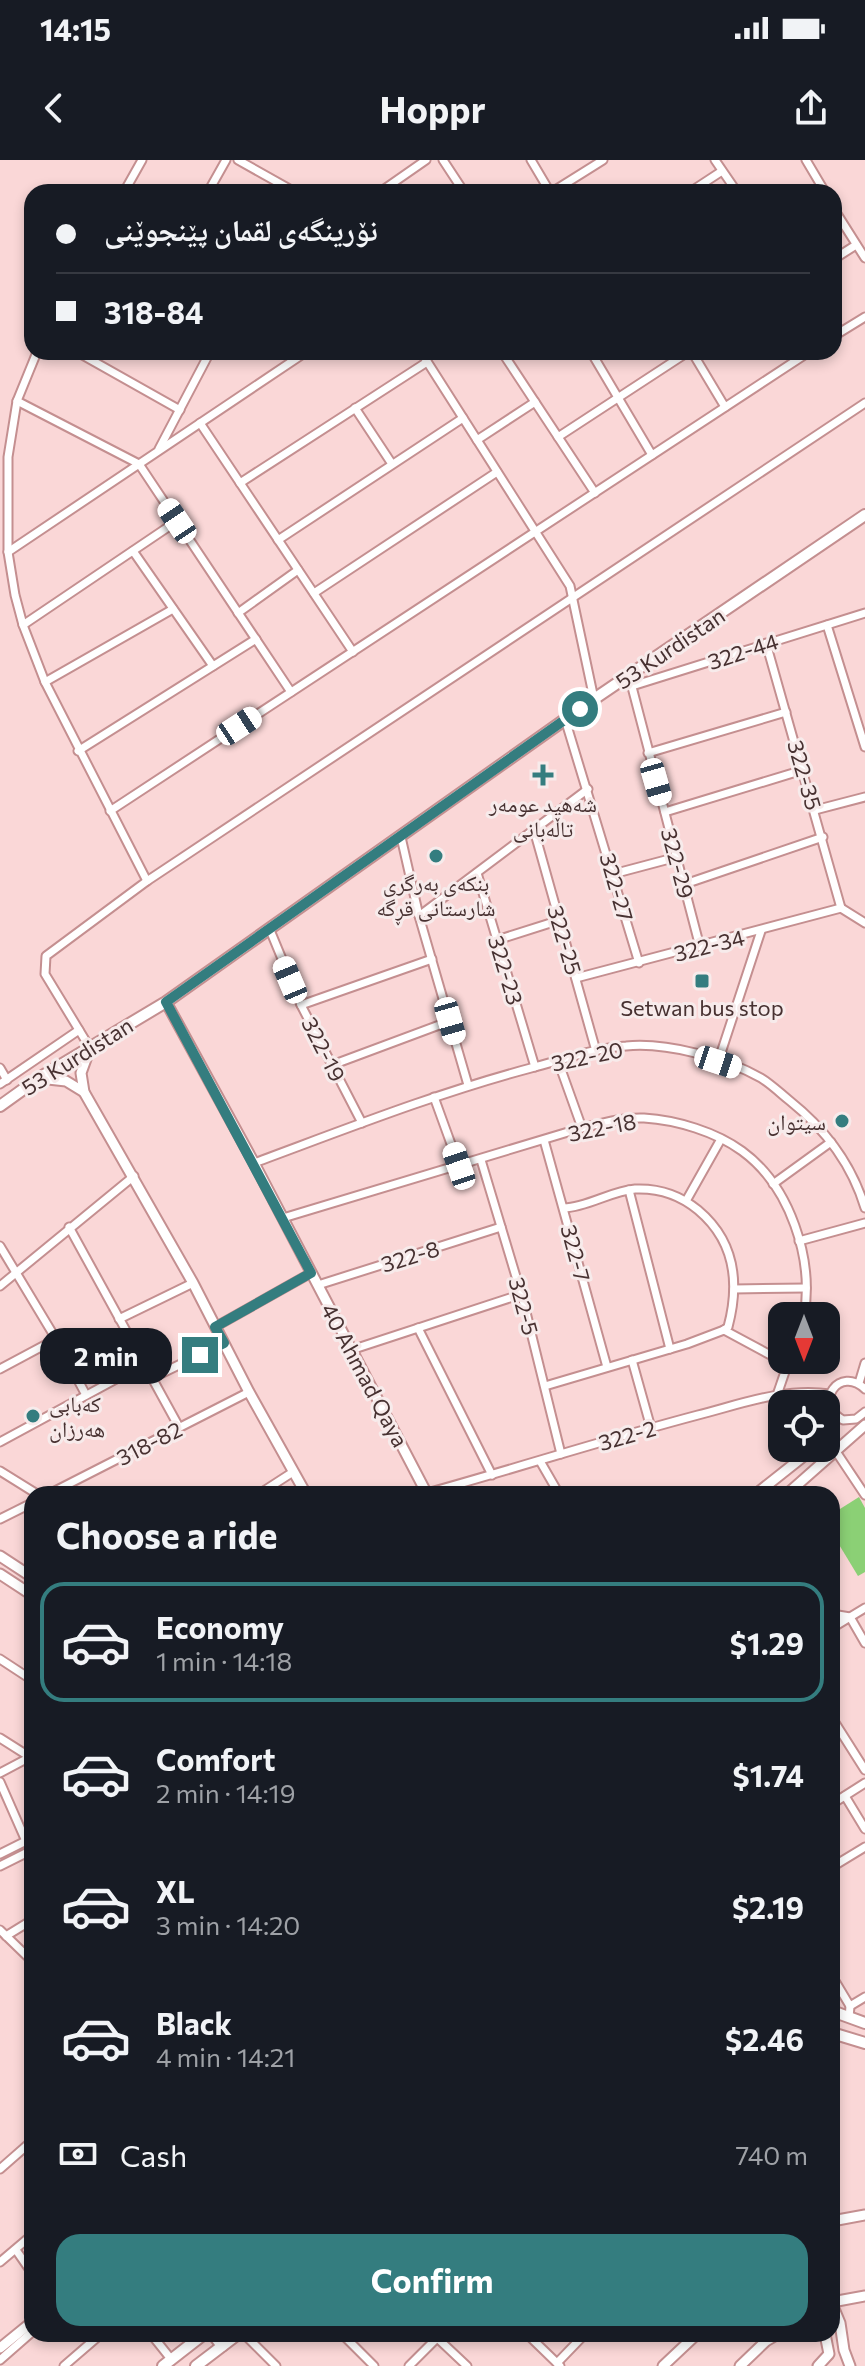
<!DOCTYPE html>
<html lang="en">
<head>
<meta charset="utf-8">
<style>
	:root { --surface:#171b24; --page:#20242c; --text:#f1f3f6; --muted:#9ea1a6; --line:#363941; --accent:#347d7f }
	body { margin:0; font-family:Commissioner,"Noto Naskh Arabic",sans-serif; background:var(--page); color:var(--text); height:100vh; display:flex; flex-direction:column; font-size:30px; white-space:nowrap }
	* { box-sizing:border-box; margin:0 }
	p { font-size:26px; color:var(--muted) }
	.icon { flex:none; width:44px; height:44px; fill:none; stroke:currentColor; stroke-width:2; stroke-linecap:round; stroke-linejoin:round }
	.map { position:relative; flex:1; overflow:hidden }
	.side { position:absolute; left:24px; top:1326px; width:816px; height:856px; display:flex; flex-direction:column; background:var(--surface); border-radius:24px; box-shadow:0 4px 12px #0003 }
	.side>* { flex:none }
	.hud { position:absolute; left:24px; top:24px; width:818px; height:176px; border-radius:24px; box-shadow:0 4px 12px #0003; display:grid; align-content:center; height:176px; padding:0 32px; background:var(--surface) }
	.needle { width:52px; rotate:180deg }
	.tools { position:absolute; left:768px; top:1142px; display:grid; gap:16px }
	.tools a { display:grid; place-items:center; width:72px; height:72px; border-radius:16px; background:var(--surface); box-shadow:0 4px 12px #0003; font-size:40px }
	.end { position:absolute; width:36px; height:36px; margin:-18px; border:10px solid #347d7f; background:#fff; box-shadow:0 0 0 4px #fff }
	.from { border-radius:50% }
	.bubble { position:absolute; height:56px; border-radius:24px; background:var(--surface); box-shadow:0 4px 12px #0003; font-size:26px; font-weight:700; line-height:56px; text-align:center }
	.car { position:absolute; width:24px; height:48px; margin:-24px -12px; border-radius:10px; box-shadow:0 0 6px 2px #0007; background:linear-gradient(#fff 24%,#345 0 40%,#fff 0 76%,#345 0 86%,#fff 0) }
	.hud b { display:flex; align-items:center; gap:28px; height:76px; font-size:30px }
	.hud b+b { border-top:2px solid var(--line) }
	.hud i { width:20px; height:20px; background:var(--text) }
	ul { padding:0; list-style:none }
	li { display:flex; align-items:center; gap:24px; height:120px; margin:0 16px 12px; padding:0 16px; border:4px solid transparent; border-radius:24px }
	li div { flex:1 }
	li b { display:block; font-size:30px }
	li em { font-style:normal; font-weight:700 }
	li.selected { border-color:var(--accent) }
	li>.icon { width:72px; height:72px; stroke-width:1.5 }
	h2 { padding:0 32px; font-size:36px; line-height:96px }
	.pay { display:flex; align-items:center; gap:20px; height:88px; padding:0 32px; font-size:30px }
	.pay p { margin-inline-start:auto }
	.primary-button { display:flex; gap:16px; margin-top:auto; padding:16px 32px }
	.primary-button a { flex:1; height:92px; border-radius:24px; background:var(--accent); color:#fff; font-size:32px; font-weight:700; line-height:92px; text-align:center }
	.status { display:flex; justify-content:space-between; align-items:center; height:56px; padding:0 40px; background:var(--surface); direction:ltr }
	.status svg { height:22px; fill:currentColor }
	header { display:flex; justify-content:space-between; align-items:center; height:104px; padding:0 32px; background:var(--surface); font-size:36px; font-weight:700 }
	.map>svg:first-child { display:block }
	.green { fill:#8bd075 }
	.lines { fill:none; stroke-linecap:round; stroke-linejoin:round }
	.minor-casing { stroke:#c48f90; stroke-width:11 }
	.tertiary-casing { stroke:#c48f90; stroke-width:13 }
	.secondary-casing { stroke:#c48f90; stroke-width:14 }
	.minor { stroke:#fff; stroke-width:7 }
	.tertiary { stroke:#fff; stroke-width:9 }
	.secondary { stroke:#fff; stroke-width:10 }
	.route { stroke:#347d7f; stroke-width:10 }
	.poi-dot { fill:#347d7f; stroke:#f7ebeb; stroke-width:3 }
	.labels { text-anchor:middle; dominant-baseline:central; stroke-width:6; stroke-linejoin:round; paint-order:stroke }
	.street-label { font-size:22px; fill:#473131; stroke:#f7ebeb }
	.poi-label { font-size:22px; fill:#473131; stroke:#f7ebeb }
</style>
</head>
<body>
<div class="status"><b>14:15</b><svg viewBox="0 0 49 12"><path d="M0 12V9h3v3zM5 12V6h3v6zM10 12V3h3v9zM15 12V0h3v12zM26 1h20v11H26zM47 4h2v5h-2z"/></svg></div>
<header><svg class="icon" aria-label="back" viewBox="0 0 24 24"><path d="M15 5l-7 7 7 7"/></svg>Hoppr<svg class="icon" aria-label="share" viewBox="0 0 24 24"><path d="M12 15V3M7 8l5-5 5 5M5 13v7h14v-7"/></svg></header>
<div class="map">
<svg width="865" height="2206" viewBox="0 0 865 2206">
	<rect width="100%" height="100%" fill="#fad7d7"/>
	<!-- green -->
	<path class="green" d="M859,1337L865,1348V1412L858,1416L832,1373V1354Z"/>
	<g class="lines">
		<defs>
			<g id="minor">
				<path d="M238,0L295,32"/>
				<path d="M443,0L464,32"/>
				<path d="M531,0L550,32"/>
				<path d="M715,0L737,32"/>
				<path d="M806,0L825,32"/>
				<path d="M124,32L142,0"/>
				<path d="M208,32L226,0"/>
				<path d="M380,32L426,0"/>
				<path d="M552,32L603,0"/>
				<path d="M690,32L722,11"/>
				<path d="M834,49L865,98"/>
				<path d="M834,99L856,85"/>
				<path d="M834,176L865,157"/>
				<path d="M37,192L17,241L8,297V392L15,435L23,465L45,522L147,721"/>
				<path d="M77,192L180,250"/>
				<path d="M421,192L570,426L594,539"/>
				<path d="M502,192L595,333"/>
				<path d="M591,192L652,295"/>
				<path d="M692,192L725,247"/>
				<path d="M17,241L139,304L291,532"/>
				<path d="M355,248L392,304"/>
				<path d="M200,263L353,492"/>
				<path d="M558,277L688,192"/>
				<path d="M477,280L535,242"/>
				<path d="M159,289L210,192"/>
				<path d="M240,323L427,202"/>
				<path d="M278,380L463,258"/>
				<path d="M133,391L213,506"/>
				<path d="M8,392L306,192"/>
				<path d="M314,433L497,312"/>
				<path d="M238,453L298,410"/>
				<path d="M23,465L177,361"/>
				<path d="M827,465L865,587"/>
				<path d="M766,483L841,748"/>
				<path d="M45,522L173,449"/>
				<path d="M632,526L865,453"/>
				<path d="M632,527L700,787"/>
				<path d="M565,559L639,803"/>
				<path d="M78,591L256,479"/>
				<path d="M648,593L786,552"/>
				<path d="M815,650L865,637"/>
				<path d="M110,651L809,192"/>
				<path d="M665,652L803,610"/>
				<path d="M534,670L596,891"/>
				<path d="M401,677L419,756L468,925"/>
				<path d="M477,713L535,907"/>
				<path d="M613,714L677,697"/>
				<path d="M685,724L823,677"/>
				<path d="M841,748L865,763"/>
				<path d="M419,756L588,629"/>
				<path d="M270,770L301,845L362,963"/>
				<path d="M497,780L560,760"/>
				<path d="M576,818L841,748"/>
				<path d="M301,845L432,799"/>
				<path d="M90,888L45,814L46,796L147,721L865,243"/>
				<path d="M558,901L582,968"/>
				<path d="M718,902L761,771"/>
				<path d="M332,905L450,861"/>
				<path d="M0,908L7,920"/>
				<path d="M0,924L79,870"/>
				<path d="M434,937L459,1006"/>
				<path d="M544,980L607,1207"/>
				<path d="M481,1000L523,1140L561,1294"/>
				<path d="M254,1003C346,969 437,933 531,908C562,900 594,888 626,886C666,882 726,898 761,918C771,924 780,933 790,941C825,969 852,1005 865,1048"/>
				<path d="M773,1024L831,982"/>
				<path d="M629,1030L670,1189"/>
				<path d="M686,1041L721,979"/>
				<path d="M564,1048C588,1047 611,1031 635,1029C658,1028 680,1035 698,1050C735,1081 740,1122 728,1167L724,1170"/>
				<path d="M283,1058L578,969C599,964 622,957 644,958C677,960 716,972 742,991C790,1026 814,1099 804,1156"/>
				<path d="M69,1067L179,1267"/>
				<path d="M799,1081L865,1063"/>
				<path d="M0,1086L56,1179L86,1235"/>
				<path d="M318,1125L501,1067"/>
				<path d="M0,1126L134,1016"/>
				<path d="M734,1129L806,1128"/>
				<path d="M119,1159L193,1123"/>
				<path d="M215,1167L311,1113"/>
				<path d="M418,1168L492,1315"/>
				<path d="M724,1170L787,1204"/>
				<path d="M351,1190L522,1134"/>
				<path d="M632,1200L651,1268"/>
				<path d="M0,1209L56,1179"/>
				<path d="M152,1218L224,1183"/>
				<path d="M859,1223L865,1203"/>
				<path d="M545,1226L687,1184L724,1170"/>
				<path d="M865,1229C840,1205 812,1243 843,1260L856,1259L865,1252"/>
				<path d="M777,1235L789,1200"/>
				<path d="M0,1282L144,1204"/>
				<path d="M835,1290L865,1335"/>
				<path d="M540,1301L559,1334"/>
				<path d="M0,1311L37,1334"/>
				<path d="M427,1333C517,1308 607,1279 698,1255C741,1244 785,1227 830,1234"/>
				<path d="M49,1334L249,1232"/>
				<path d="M259,1334L293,1312"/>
				<path d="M0,1359L32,1343"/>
				<path d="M832,1454L850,1457L865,1483"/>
				<path d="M832,1468L865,1448"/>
				<path d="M0,1499L32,1520"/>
				<path d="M832,1558L865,1610"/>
				<path d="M0,1578L30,1597"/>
				<path d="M0,1613L32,1596"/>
				<path d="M0,1622L26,1681"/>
				<path d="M845,1636L865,1669"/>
				<path d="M832,1644L865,1623"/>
				<path d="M0,1694L32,1678"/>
				<path d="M0,1706L32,1690"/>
				<path d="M832,1707L865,1687"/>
				<path d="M0,1770L32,1801"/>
				<path d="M6,1776L32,1760"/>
				<path d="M832,1816L850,1846L849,1858"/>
				<path d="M850,1846L865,1837"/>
				<path d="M0,2009L32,1981"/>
				<path d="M16,2090L32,2113"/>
				<path d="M0,2102L32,2075"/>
				<path d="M151,2174L171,2199"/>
				<path d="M244,2174L276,2206"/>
				<path d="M342,2174L374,2206"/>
				<path d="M433,2174L467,2206"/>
				<path d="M527,2174L560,2206"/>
				<path d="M0,2200L32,2172"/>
				<path d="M557,2203L585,2174"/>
				<path d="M64,2206L101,2174"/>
				<path d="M409,2206L437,2178"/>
			</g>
			<g id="tertiary">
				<path d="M166,842L254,1003L427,1334"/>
				<path d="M90,888L81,913L84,932L193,1123L249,1232L306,1334"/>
				<path d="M39,918L66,921L84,932"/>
				<path d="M826,1269L832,1251"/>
				<path d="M756,1334L814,1288"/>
				<path d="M787,1334L865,1265"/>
				<path d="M0,1396L32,1417"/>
				<path d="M0,1414L32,1435"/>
				<path d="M832,2061L865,2055"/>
				<path d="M832,2142L865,2136"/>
				<path d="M832,2144L840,2163L844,2190L850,2206"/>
				<path d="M0,2188L32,2162"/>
				<path d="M663,2206L697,2174"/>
				<path d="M740,2206L766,2181L778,2174"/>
				<path d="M818,2206L829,2194L825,2174"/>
			</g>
			<g id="secondary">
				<path d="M0,946L39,918L166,842L594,539L865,355"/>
				<path d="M832,1851L865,1863"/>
				<path d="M832,1873L865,1883"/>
				<path d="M213,2174L222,2186"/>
				<path d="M163,2206L204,2174"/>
				<path d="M196,2206L238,2174"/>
			</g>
		</defs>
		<!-- minor casing -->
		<use href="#minor" class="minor-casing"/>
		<!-- tertiary casing -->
		<use href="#tertiary" class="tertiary-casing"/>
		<!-- secondary casing -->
		<use href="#secondary" class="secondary-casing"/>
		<!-- minor -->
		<use href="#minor" class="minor"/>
		<!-- tertiary -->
		<use href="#tertiary" class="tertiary"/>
		<!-- secondary -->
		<use href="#secondary" class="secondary"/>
	</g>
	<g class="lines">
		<!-- route -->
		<path class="route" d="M200,1195L224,1183L215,1167L311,1113L166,842L580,549"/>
	</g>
	<!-- markers -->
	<g class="poi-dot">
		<path d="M539 603h8v8h8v8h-8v8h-8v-8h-8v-8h8z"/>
		<circle cx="436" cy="696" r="8"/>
		<rect x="694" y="813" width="16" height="16" rx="4"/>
		<circle cx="842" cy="961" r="8"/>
		<circle cx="33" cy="1256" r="8"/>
	</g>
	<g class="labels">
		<!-- street labels -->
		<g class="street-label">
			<text transform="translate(670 488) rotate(-34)">53 Kurdistan</text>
			<text transform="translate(743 491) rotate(-18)">322-44</text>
			<text transform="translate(805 615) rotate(74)">322-35</text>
			<text transform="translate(678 703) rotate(75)">322-29</text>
			<text transform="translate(617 727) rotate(74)">322-27</text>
			<text transform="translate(565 780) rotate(74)">322-25</text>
			<text transform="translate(709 785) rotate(-14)">322-34</text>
			<text transform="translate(506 810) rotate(73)">322-23</text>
			<text transform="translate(324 889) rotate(63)">322-19</text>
			<text transform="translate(77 896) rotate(-32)">53 Kurdistan</text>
			<text transform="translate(587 896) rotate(-12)">322-20</text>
			<text transform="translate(602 967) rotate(-11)">322-18</text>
			<text transform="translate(576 1093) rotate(75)">322-7</text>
			<text transform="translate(410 1096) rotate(-17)">322-8</text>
			<text transform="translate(524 1146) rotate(75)">322-5</text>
			<text transform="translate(365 1215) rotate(62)">40 Ahmad Qaya</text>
			<text transform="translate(627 1275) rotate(-16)">322-2</text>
			<text transform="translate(149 1283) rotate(-27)">318-82</text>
		</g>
		<!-- poi labels -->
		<g class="poi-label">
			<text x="543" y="643">شەهید عومەر<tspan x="543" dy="25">تاڵەبانی</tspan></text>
			<text x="436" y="722">بنکەی بەرگری<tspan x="436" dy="25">شارستانی قڕگە</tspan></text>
			<text x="702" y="847">Setwan bus stop</text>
			<text x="826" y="961" text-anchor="end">سيتوان</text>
			<text x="49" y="1243" text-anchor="start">کەبابی<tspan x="49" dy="25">هەرزان</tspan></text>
		</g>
	</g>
</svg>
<div class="tools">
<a><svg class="needle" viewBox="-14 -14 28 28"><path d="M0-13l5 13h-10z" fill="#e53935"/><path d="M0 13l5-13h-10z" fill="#9ea1a6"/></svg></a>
<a><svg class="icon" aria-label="locate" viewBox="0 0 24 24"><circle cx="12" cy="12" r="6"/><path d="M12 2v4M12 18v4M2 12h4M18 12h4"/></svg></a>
</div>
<i class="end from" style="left:580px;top:549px"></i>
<i class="end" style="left:200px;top:1195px"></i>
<div class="bubble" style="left:40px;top:1168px;width:132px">2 min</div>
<i class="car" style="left:177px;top:361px;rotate:326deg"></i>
<i class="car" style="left:239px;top:566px;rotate:57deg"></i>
<i class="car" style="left:656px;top:622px;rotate:164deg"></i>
<i class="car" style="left:290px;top:820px;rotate:337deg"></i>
<i class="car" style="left:450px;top:861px;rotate:164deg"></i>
<i class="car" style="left:718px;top:902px;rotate:108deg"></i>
<i class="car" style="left:459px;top:1006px;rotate:341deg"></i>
<div class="hud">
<b><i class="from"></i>نۆرینگەی لقمان پێنجوێنی</b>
<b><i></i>318-84</b>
</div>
<section class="side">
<h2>Choose a ride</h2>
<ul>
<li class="selected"><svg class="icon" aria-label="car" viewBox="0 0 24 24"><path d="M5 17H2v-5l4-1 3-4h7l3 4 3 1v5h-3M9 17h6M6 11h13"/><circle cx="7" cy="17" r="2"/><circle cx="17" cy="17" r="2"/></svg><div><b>Economy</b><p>1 min · 14:18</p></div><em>$1.29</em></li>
<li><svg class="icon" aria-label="car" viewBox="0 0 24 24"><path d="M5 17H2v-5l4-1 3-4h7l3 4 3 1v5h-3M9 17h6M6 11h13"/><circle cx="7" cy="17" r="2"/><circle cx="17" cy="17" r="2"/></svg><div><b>Comfort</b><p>2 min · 14:19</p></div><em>$1.74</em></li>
<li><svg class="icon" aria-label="car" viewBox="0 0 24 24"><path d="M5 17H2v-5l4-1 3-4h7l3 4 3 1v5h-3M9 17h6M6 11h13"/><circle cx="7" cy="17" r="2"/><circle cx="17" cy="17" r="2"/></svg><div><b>XL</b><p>3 min · 14:20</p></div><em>$2.19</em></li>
<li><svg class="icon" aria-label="car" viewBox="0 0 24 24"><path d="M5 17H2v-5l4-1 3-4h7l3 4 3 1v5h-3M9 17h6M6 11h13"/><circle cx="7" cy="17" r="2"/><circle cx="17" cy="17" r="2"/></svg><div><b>Black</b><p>4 min · 14:21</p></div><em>$2.46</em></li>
</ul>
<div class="pay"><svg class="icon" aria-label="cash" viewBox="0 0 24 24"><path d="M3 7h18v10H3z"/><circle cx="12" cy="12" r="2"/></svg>Cash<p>740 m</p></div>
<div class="primary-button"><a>Confirm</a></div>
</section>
</div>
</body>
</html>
